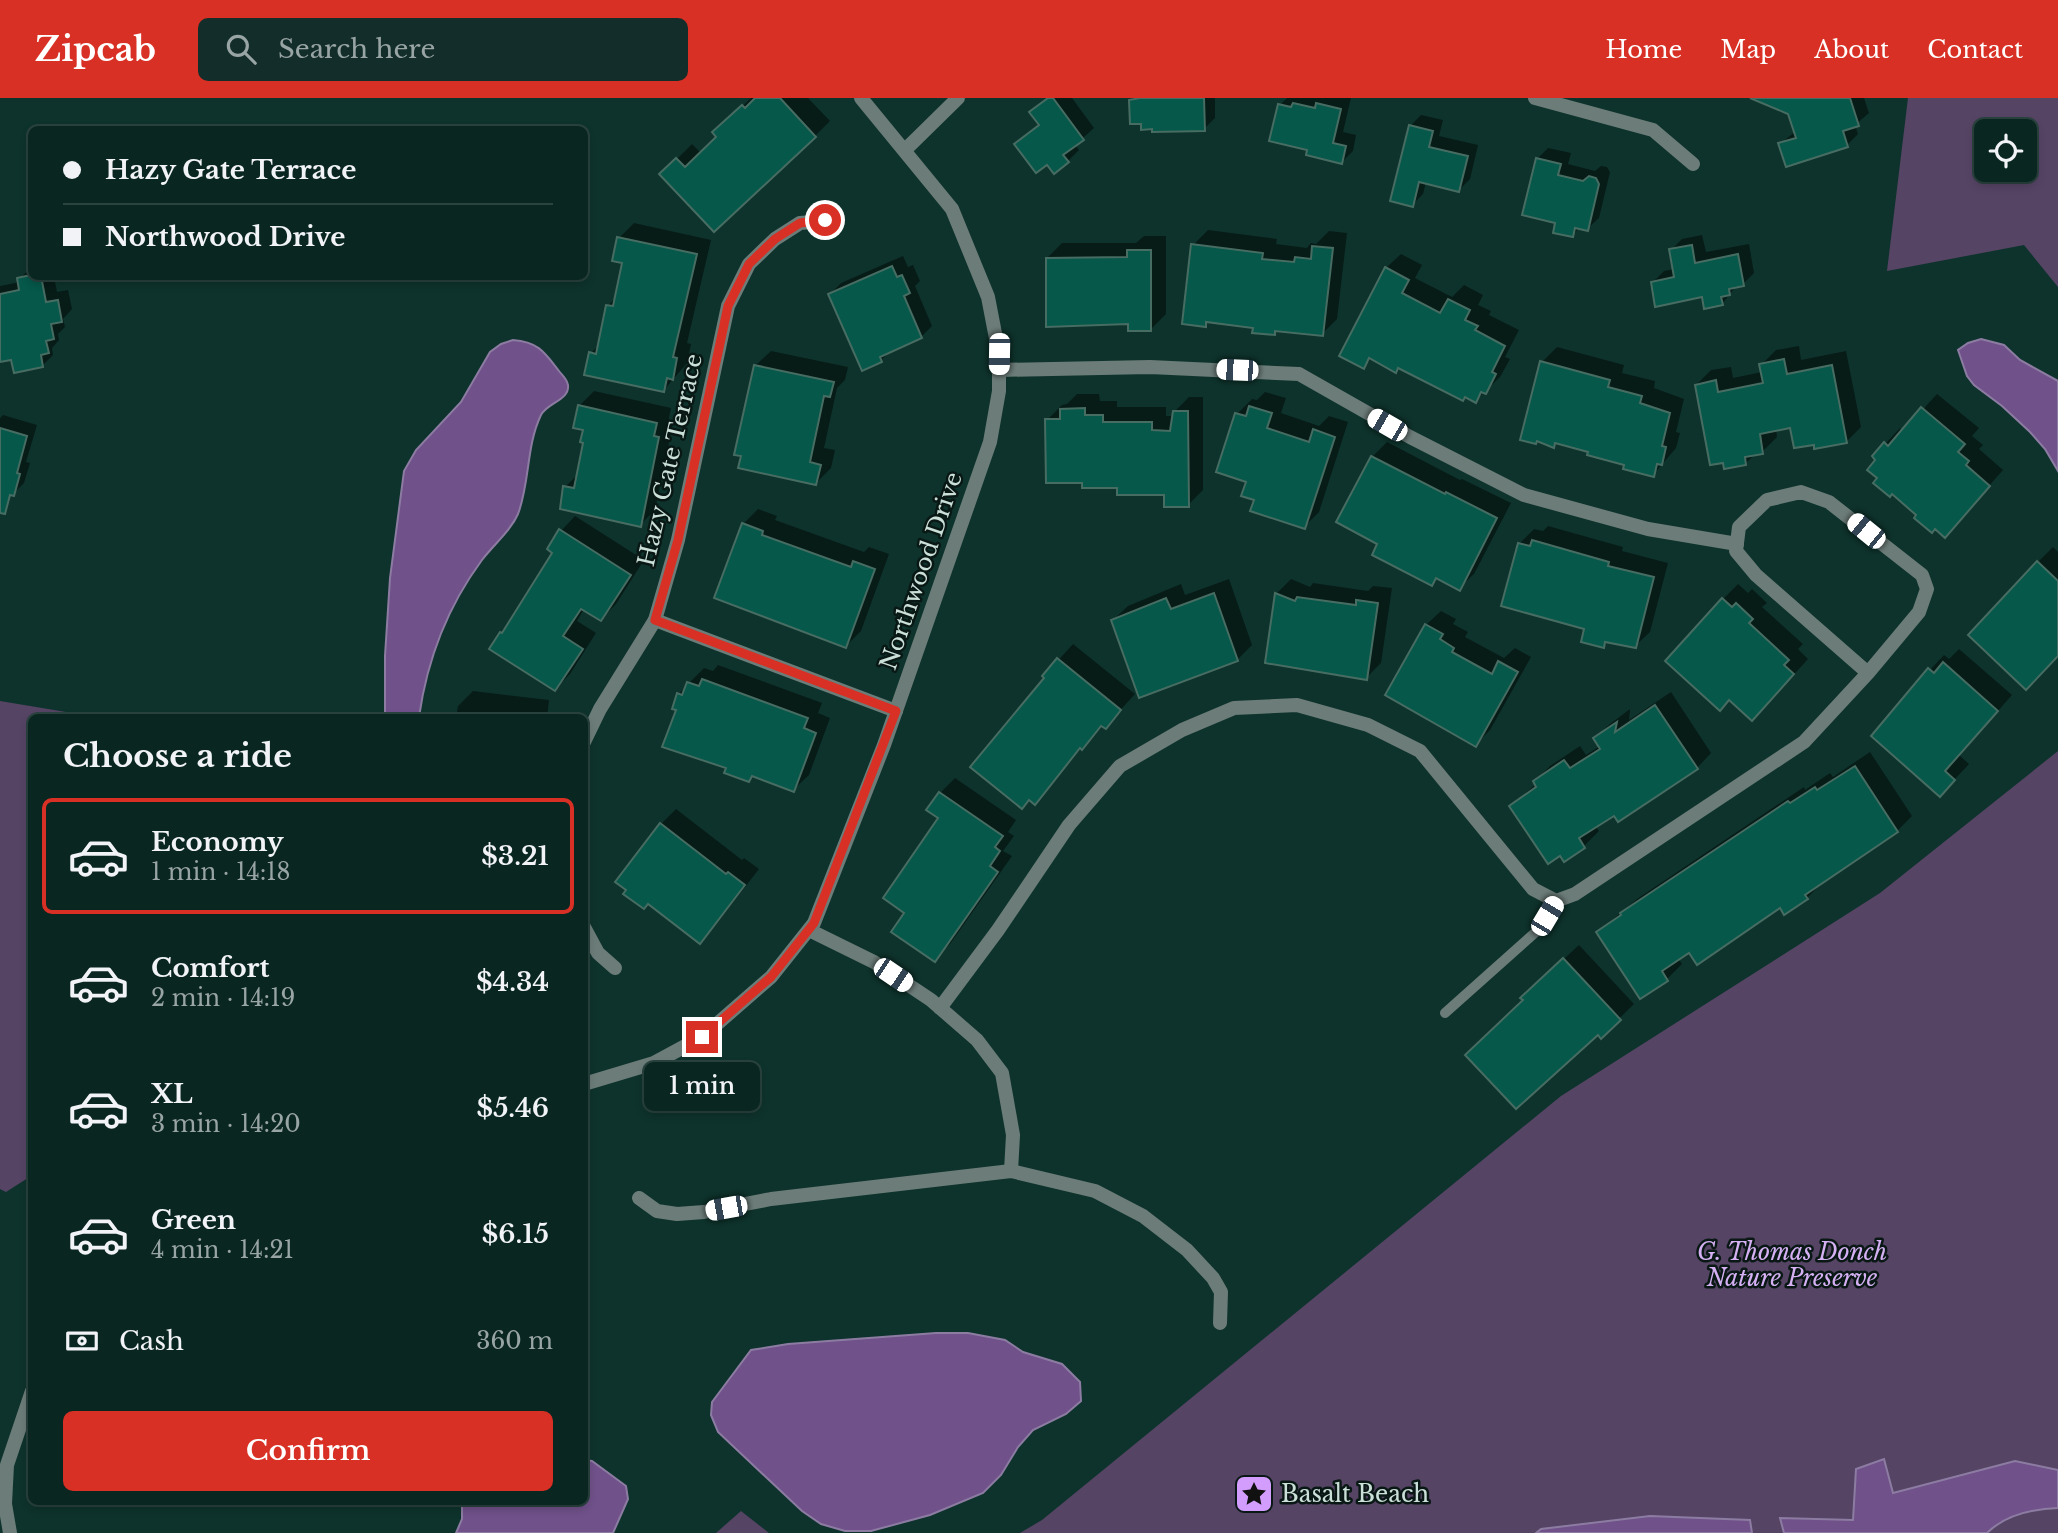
<!DOCTYPE html>
<html lang="en">
<head>
<meta charset="utf-8">
<style>
	:root { --surface:#0a2621; --page:#132e2a; --text:#f1f3f6; --muted:#99a5a5; --line:#2a433f; --accent:#d93025 }
	body { margin:0; font-family:"Libre Baskerville",serif; background:var(--page); color:var(--text); height:100vh; display:flex; flex-direction:column; font-size:26px; white-space:nowrap }
	* { box-sizing:border-box; margin:0 }
	p { font-size:23px; color:var(--muted) }
	.icon { flex:none; width:38px; height:38px; fill:none; stroke:currentColor; stroke-width:2; stroke-linecap:round; stroke-linejoin:round }
	.map { position:relative; flex:1; overflow:hidden }
	.panel { position:absolute; left:28px; top:616px; width:560px; height:791px; display:flex; flex-direction:column; background:var(--surface); border-radius:10px; box-shadow:0 4px 10px #0003,0 0 0 2px var(--line) }
	.panel>* { flex:none }
	.top-card { position:absolute; left:28px; top:28px; width:560px; height:154px; border-radius:10px; box-shadow:0 4px 10px #0003,0 0 0 2px var(--line); display:grid; align-content:center; height:154px; padding:0 35px; background:var(--surface) }
	.buttons { position:absolute; left:1974px; top:21px; display:grid; gap:14px }
	.buttons a { display:grid; place-items:center; width:63px; height:63px; border-radius:10px; background:var(--surface); box-shadow:0 4px 10px #0003,0 0 0 2px var(--line); font-size:35px }
	.end { position:absolute; width:32px; height:32px; margin:-16px; border:9px solid #d93025; background:#fff; box-shadow:0 0 0 4px #fff }
	.from { border-radius:50% }
	.bubble { position:absolute; height:49px; border-radius:10px; background:var(--surface); box-shadow:0 4px 10px #0003,0 0 0 2px var(--line); font-size:23px; font-weight:600; line-height:49px; text-align:center }
	.car { position:absolute; width:21px; height:42px; margin:-21px -10px; border-radius:9px; box-shadow:0 0 5px 2px #0007; background:linear-gradient(#fff 24%,#345 0 40%,#fff 0 76%,#345 0 86%,#fff 0) }
	.top-card b { display:flex; align-items:center; gap:24px; height:66px; font-size:26px }
	.top-card b+b { border-top:2px solid var(--line) }
	.top-card i { width:18px; height:18px; background:var(--text) }
	ul { padding:0; list-style:none }
	li { display:flex; align-items:center; gap:21px; height:116px; margin:0 14px 10px; padding:0 21px; border:4px solid transparent; border-radius:10px }
	li div { flex:1 }
	li b { display:block; font-size:26px }
	li em { font-style:normal; font-weight:600 }
	li.active { border-color:var(--accent) }
	li>.icon { width:63px; height:63px; stroke-width:1.5 }
	h2 { padding:0 35px; font-size:32px; line-height:84px }
	.pay { display:flex; align-items:center; gap:18px; height:77px; padding:0 35px; font-size:26px }
	.pay p { margin-inline-start:auto }
	.primary-button { display:flex; gap:14px; margin-top:auto; padding:14px 35px }
	.primary-button a { flex:1; height:80px; border-radius:10px; background:var(--accent); color:#fff; font-size:28px; font-weight:600; line-height:80px; text-align:center }
	header { display:flex; align-items:center; gap:42px; box-sizing:border-box; height:98px; padding:0 35px; background:var(--accent); color:#fff }
	header strong { font-size:33px }
	nav { display:flex; gap:38px; margin-inline-start:auto; font-size:24px }
	.search { width:490px; height:63px; background:var(--page); display:flex; align-items:center; gap:18px; box-sizing:border-box; padding:0 24px; border-radius:10px; color:var(--muted); font-size:26px }
	.map>svg:first-child { display:block }
	.green { fill:#564465; fill-rule:evenodd }
	.water { fill:#70518a; stroke:#8c7ca2; stroke-width:2 }
	.shadow { fill:#0007 }
	.building { fill:#05584a; stroke:#476c62; stroke-width:2 }
	.lines { fill:none; stroke-linecap:round; stroke-linejoin:round }
	.lane { stroke:#6c7c78; stroke-width:10 }
	.street { stroke:#6c7c78; stroke-width:14 }
	.route { stroke:#d93025; stroke-width:9 }
	.labels { text-anchor:middle; dominant-baseline:central; stroke-width:5; stroke-linejoin:round; paint-order:stroke }
	.street-label { font-size:23px; fill:#cce0da; stroke:#091814 }
	.park-label { font-size:23px; font-style:italic; fill:#d5b1f4; stroke:#091814 }
	.poi-label { font-size:23px; fill:#cce0da; stroke:#091814; text-anchor:start }
</style>
</head>
<body>
<header>
<strong>Zipcab</strong>
<div class="search"><svg class="icon" aria-label="search" viewBox="0 0 24 24"><circle cx="10" cy="10" r="6"/><path d="M15 15l6 6"/></svg>Search here</div>
<nav><a>Home</a><a>Map</a><a>About</a><a>Contact</a></nav>
</header>
<div class="map">
<svg width="2058" height="1435" viewBox="0 0 2058 1435">
	<rect width="100%" height="100%" fill="#0e332c"/>
	<!-- green -->
	<g class="green">
		<path d="M1908,0H2058V189L2024,147L1887,173ZM2025,33V72H1986V33Z"/>
		<path d="M0,603L96,619L32,620L31,1078L6,1094L0,1091Z"/>
		<path d="M2058,653V1435H1020L1042,1422L1561,998L1880,795Z"/>
		<path d="M741,1413L769,1435H716Z"/>
	</g>
	<!-- water -->
	<g class="water">
		<path d="M1981,241L2004,247L2020,262L2058,283V373L2045,351L2030,334L2002,308L1974,287L1967,278L1958,252L1968,245Z"/>
		<path d="M513,242C539,244 545,255 559,273C563,278 567,281 568,287C570,302 547,305 541,317C526,348 530,385 518,416C510,434 494,446 482,462C448,508 427,563 419,619H385V558L390,480L404,373L416,352L461,304L490,254L501,246Z"/>
		<path d="M936,1235H968L1005,1242L1023,1254L1062,1266L1080,1284L1081,1303L1066,1316L1033,1332L1018,1349L1001,1377L983,1395L930,1417L871,1433H845L821,1426L802,1413L718,1334L711,1317L712,1304L751,1252L788,1246Z"/>
		<path d="M1884,1361L1893,1395L2015,1363L2058,1372V1410C2033,1411 2005,1417 1987,1435H1784L1780,1420L1853,1422L1856,1371Z"/>
		<path d="M585,1362L592,1363L626,1388L628,1401L613,1435H456L462,1421V1404H584Z"/>
		<path d="M1650,1418L1750,1422L1752,1435H1536L1541,1431Z"/>
	</g>
	<!-- shadow -->
	<g class="shadow">
		<path d="M751,0H808L830,23L815,38L662,76L692,46L701,55L718,38L730,20Z"/>
		<path d="M1047,0H1072L1094,30L1075,47L1079,52L1068,63L1048,65L1016,46L1040,26L1032,14Z"/>
		<path d="M1133,0H1215V20L1204,31L1154,30L1143,24L1131,2Z"/>
		<path d="M1287,0H1351L1343,34L1356,37L1353,53L1342,64L1309,51L1280,7Z"/>
		<path d="M1785,0H1864L1869,15L1855,27L1858,36L1847,47L1780,46L1796,33Z"/>
		<path d="M1421,17L1443,22L1439,38L1478,47L1470,81L1459,92L1426,84L1423,96L1412,107L1410,28Z"/>
		<path d="M1548,50L1571,55L1568,66L1595,73L1601,68L1607,69L1610,74L1599,120L1587,131L1580,129L1572,138L1557,124L1537,61Z"/>
		<path d="M634,125L711,142L687,245L691,246L687,265L664,292L591,255L600,246L608,208L616,199L624,164L619,140Z"/>
		<path d="M1208,132L1277,141L1276,146L1307,150L1311,145L1316,146L1329,133L1347,135L1337,221L1322,236L1278,231L1274,235L1254,228L1209,223L1205,227L1193,147Z"/>
		<path d="M1702,137L1706,154L1749,146L1754,175L1743,186L1737,187L1722,206L1704,197L1653,184L1664,173L1674,171L1671,152L1682,141Z"/>
		<path d="M1144,138H1166V216L1151,231L1129,224L1047,160L1062,145H1136Z"/>
		<path d="M1401,156L1422,167L1415,180L1452,199L1464,187L1483,197L1478,207L1491,213L1489,217L1519,232L1505,259L1510,261L1500,279L1475,303L1400,269L1396,272L1372,260L1363,268L1386,170Z"/>
		<path d="M903,158L908,169L913,167L920,183L915,188L932,228L921,239L891,253L881,262L830,196L841,185Z"/>
		<path d="M32,169V178H54L57,194L68,192L72,211L63,221L65,229L58,236L59,242L52,250L53,257L42,268L13,260L0,262V188L20,184L19,181Z"/>
		<path d="M1799,248L1801,262L1846,253L1861,329L1846,344L1815,345L1791,328L1776,331L1777,339L1762,354L1755,356L1745,366L1696,287L1711,272L1731,269L1733,280L1762,274L1761,267L1776,252Z"/>
		<path d="M1557,249L1624,267L1622,275L1655,283L1654,290L1684,301L1676,334L1680,335L1676,350L1653,377L1590,352L1557,344L1554,348L1542,264Z"/>
		<path d="M771,253L848,269L845,282L837,290L824,350L835,352L831,370L816,385L756,267Z"/>
		<path d="M594,293L671,310L668,324L673,325L655,412L640,427L565,389L579,375L586,344L579,308Z"/>
		<path d="M1265,294L1286,300L1281,315L1319,328L1329,318L1348,324L1319,414L1304,429L1256,401L1248,383L1237,316L1252,301L1257,302Z"/>
		<path d="M1077,296H1099L1100,303H1117V309H1166V318H1174V314L1189,299H1203V392L1188,407L1166,395L1119,388L1047,322L1062,307L1067,306Z"/>
		<path d="M1937,296L1979,330L1972,338L1983,347L1979,351L2003,372L1945,438L1919,417L1880,380L1878,361L1874,358L1900,330L1903,333Z"/>
		<path d="M3,317L37,327L26,364L30,365L24,385L13,396L0,392V320Z"/>
		<path d="M1387,344L1460,382L1462,381L1511,405L1474,476L1459,490L1438,479L1432,486L1379,445L1372,359Z"/>
		<path d="M758,411L777,418L775,422L864,454L869,449L889,456L861,533L846,548L743,426Z"/>
		<path d="M575,418L644,462L616,506L601,521L584,511L577,523L596,535L570,576L555,591L501,535L508,529L555,455L561,433Z"/>
		<path d="M1548,428L1623,449L1622,453L1668,465L1650,534L1635,548L1609,543L1603,548L1519,446L1534,431L1543,433Z"/>
		<path d="M2053,449L2058,454V557L2038,464Z"/>
		<path d="M1229,481L1252,547L1237,562L1113,522L1128,508L1181,486L1185,497Z"/>
		<path d="M1291,481L1310,489L1313,485L1368,493L1373,488L1392,490L1381,565L1366,580L1276,496Z"/>
		<path d="M1738,486L1748,495L1752,491L1767,505L1762,509L1803,546L1798,551L1808,561L1767,606L1723,501Z"/>
		<path d="M1441,513L1456,521L1453,526L1468,534L1465,539L1504,560L1515,550L1531,559L1490,632L1475,647L1426,527Z"/>
		<path d="M1073,546L1135,596L1105,629L1103,627L1082,649L1035,704L1047,580L1044,578Z"/>
		<path d="M1959,551L2012,597L1959,657L1969,666L1940,697L1930,572L1944,557L1949,561Z"/>
		<path d="M718,567L822,605L818,615L830,620L809,677L794,691L754,677L749,682L729,669L678,611L679,596L689,585L704,570L713,573Z"/>
		<path d="M473,593L549,602L547,620H456L458,608Z"/>
		<path d="M1671,594L1711,655L1697,670L1595,728L1599,733L1584,748L1565,761L1511,708L1536,686L1535,683L1550,668L1580,648L1586,657L1600,648L1595,640L1610,626L1630,611L1629,622Z"/>
		<path d="M1870,654L1912,718L1897,733L1822,785L1807,800L1780,808L1689,853L1678,860L1682,866L1667,881L1641,899L1598,834L1637,801L1804,689L1805,692L1830,675L1833,679Z"/>
		<path d="M955,680L1016,722L1008,734L1014,738L1003,753L1012,758L950,846L935,861L907,814L940,719V695Z"/>
		<path d="M676,711L742,762L744,760L759,771L714,829L700,844L648,804L661,726Z"/>
		<path d="M1579,847L1634,906L1601,938L1525,902L1538,885Z"/>
	</g>
	<!-- building -->
	<g class="building">
		<path d="M755,0H780L816,39L714,134L659,76L676,60L685,69L716,39L712,34L742,7L745,10Z"/>
		<path d="M1048,0H1053L1084,42L1063,57L1069,64L1054,76L1047,67L1036,75L1014,46L1039,27L1029,14Z"/>
		<path d="M1140,0H1204L1205,33L1152,34V31L1141,32V26H1130L1129,2Z"/>
		<path d="M1750,0H1850L1859,28L1843,33L1848,49L1786,69L1778,45L1796,40L1788,16Z"/>
		<path d="M1293,5L1315,10L1316,5L1341,11L1333,45L1346,48L1342,66L1306,57L1307,52L1269,43L1278,6L1291,9Z"/>
		<path d="M1409,27L1433,33L1429,49L1468,58L1459,94L1419,84L1413,109L1390,103Z"/>
		<path d="M1536,60L1561,66L1558,77L1583,83L1589,78L1596,80L1599,86L1588,133L1575,130L1573,139L1553,135L1555,125L1522,117Z"/>
		<path d="M617,139L697,156L673,259L677,260L673,282L667,280L664,294L584,277L589,254L596,256L606,207L613,208L622,165L612,163Z"/>
		<path d="M1191,146L1263,155L1262,161L1294,164L1295,159L1311,161L1312,148L1333,150L1323,238L1275,233V237L1252,235L1253,230L1206,224V229L1182,226Z"/>
		<path d="M1692,147L1695,165L1738,156L1744,188L1729,191L1730,197L1721,199L1723,207L1704,211L1702,199L1655,209L1651,184L1674,179L1669,151Z"/>
		<path d="M1127,152H1151V233H1128V226L1046,229V160L1127,159Z"/>
		<path d="M892,168L897,179L902,177L910,195L904,198L922,240L880,259L882,264L862,273L828,196Z"/>
		<path d="M1385,169L1409,182L1402,195L1440,215L1448,201L1470,212L1465,222L1478,228L1475,232L1505,248L1492,274L1496,276L1486,296L1481,294L1476,305L1465,299L1463,303L1398,270L1396,275L1369,260L1364,271L1339,258Z"/>
		<path d="M26,178H41L46,204L58,202L62,224L51,226L54,241L46,243L49,255L41,257L43,269L14,275L11,262L0,264V196L19,192L17,180Z"/>
		<path d="M1784,261L1787,276L1832,267L1847,345L1814,351V347L1794,350L1790,330L1760,336L1763,356L1745,359L1746,367L1724,371L1723,365L1710,367L1695,287L1716,282L1718,294L1763,285L1759,266Z"/>
		<path d="M1540,263L1610,282L1608,289L1642,298L1640,305L1670,315L1662,348L1666,349L1662,367L1657,366L1654,379L1623,371L1624,367L1587,357L1588,354L1555,345L1554,350L1537,343L1536,346L1520,342Z"/>
		<path d="M754,267L834,284L830,299L824,298L810,364L821,367L816,387L738,370L741,358L734,357Z"/>
		<path d="M578,307L657,325L654,338L659,339L641,429L560,411L563,388L574,390L583,345L580,344L583,332L573,330Z"/>
		<path d="M1249,308L1272,315L1267,330L1309,344L1313,331L1335,339L1305,431L1250,413L1254,402L1241,398L1246,384L1216,374L1235,315L1246,318Z"/>
		<path d="M1921,309L1965,346L1958,354L1969,363L1966,367L1990,388L1945,440L1935,431L1932,435L1914,420L1916,417L1892,396L1890,399L1873,385L1877,380L1867,372L1875,362L1872,358L1884,344L1888,348Z"/>
		<path d="M1085,310V317H1103V324H1152V332L1170,333L1173,313H1188L1189,409H1164V397H1117V390H1082V385H1046L1045,321H1060V311Z"/>
		<path d="M0,330L27,338L17,375L20,376L14,398L10,397L5,416L0,415Z"/>
		<path d="M1371,358L1445,396L1446,394L1497,420L1460,493L1436,480L1432,488L1372,457L1377,446L1336,424Z"/>
		<path d="M742,425L763,433L762,437L851,469L853,463L875,471L846,550L714,500Z"/>
		<path d="M559,431L631,477L601,523L581,511L563,538L583,551L555,593L489,551L500,534L502,535L552,455L547,451Z"/>
		<path d="M1532,442L1609,464L1608,468L1654,479L1636,550L1605,544L1604,550L1581,544L1584,531L1501,508L1518,445L1530,448Z"/>
		<path d="M2037,463L2058,483V558L2026,592L1968,537Z"/>
		<path d="M1214,495L1238,563L1139,600L1111,522L1166,500L1171,511Z"/>
		<path d="M1275,495L1295,503L1297,499L1356,507V502L1378,505L1367,582L1265,565Z"/>
		<path d="M1722,500L1732,509L1736,505L1753,521L1749,525L1789,562L1784,567L1794,576L1752,623L1729,602L1720,613L1665,563Z"/>
		<path d="M1425,526L1443,536L1440,541L1454,550L1452,554L1492,576L1498,563L1518,574L1476,649L1385,597Z"/>
		<path d="M1057,560L1121,612L1106,631L1101,628L1082,652L1080,650L1035,707L1029,702L1022,711L970,669L1044,580L1042,578Z"/>
		<path d="M1943,564L1998,613L1945,673L1955,682L1940,699L1871,638L1928,570L1934,575Z"/>
		<path d="M702,581L808,620L804,630L816,635L794,694L752,678L749,684L724,675L726,670L662,649L676,612L672,611L677,595L682,597L687,584L699,588Z"/>
		<path d="M1655,607L1698,671L1618,724L1614,718L1579,740L1585,750L1564,764L1560,758L1548,766L1509,708L1536,689L1533,683L1564,662L1570,670L1600,651L1593,640L1617,624L1615,634Z"/>
		<path d="M1855,668L1898,734L1805,797L1808,801L1784,817L1780,810L1697,867L1689,855L1662,873L1668,883L1640,901L1596,834L1621,817L1620,815L1788,703L1790,705L1815,689L1817,692Z"/>
		<path d="M939,694L1003,738L995,749L1000,753L990,768L998,774L935,864L891,834L904,815L883,800L938,720L926,712Z"/>
		<path d="M660,725L726,776L728,774L745,787L700,846L648,806L644,811L623,796L626,792L615,784Z"/>
		<path d="M1563,860L1621,922L1601,941L1598,937L1516,1011L1465,957L1523,902L1520,900Z"/>
	</g>
	<g class="lines">
		<!-- lane -->
		<path class="lane" d="M1445,915L1538,832L1556,803"/>
		<!-- street -->
		<g class="street">
			<path d="M1535,0L1653,32L1693,66"/>
			<path d="M905,52L958,0"/>
			<path d="M999,272L1150,269L1299,276L1410,339L1524,397L1648,431L1737,446"/>
			<path d="M655,522L896,613"/>
			<path d="M584,644L600,611L655,522L678,442L728,208L749,166L775,141L800,125L825,123"/>
			<path d="M584,829L598,855L615,870"/>
			<path d="M809,832L874,864L931,902L977,942L1002,975L1013,1037L1011,1073"/>
			<path d="M940,910L998,832L1069,727L1120,668L1182,632L1234,610L1297,607L1368,627L1420,653L1533,791L1556,803L1575,796L1804,644L1868,575L1919,514L1927,491L1922,477L1829,404L1801,394L1767,402L1739,429L1736,453L1756,477L1868,575"/>
			<path d="M584,986L654,965L702,939L771,879L814,825L884,647L990,344L999,293V256L988,199L952,111L861,0"/>
			<path d="M639,1100L657,1113L677,1116L704,1114L771,1101L1011,1073L1095,1093L1143,1118L1187,1152L1213,1180L1221,1194L1220,1225"/>
			<path d="M10,1435L5,1406L7,1367L32,1293"/>
		</g>
	</g>
	<g class="lines">
		<!-- route -->
		<path class="route" d="M702,939L771,879L814,825L896,613L655,522L678,442L728,208L749,166L775,141L800,125L825,122"/>
	</g>
	<!-- icons -->
	<defs>
		<symbol id="sight-square" viewBox="-11 -11 22 22"><rect x="-9" y="-9" width="18" height="18" rx="4" fill="#d29dfd" stroke="#091814"/><path d="M0-6L1.8-2.2L6-1.7L2.9 1.2L3.7 5.4L0 3.3L-3.7 5.4L-2.9 1.2L-6-1.7L-1.8-2.2Z" fill="#111"/></symbol>
	</defs>
	<g fill-rule="evenodd">
		<use href="#sight-square" x="1232" y="1374" width="44" height="44"/>
	</g>
	<g class="labels">
		<!-- street labels -->
		<g class="street-label">
			<text transform="translate(670 362) rotate(-77)">Hazy Gate Terrace</text>
			<text transform="translate(921 473) rotate(-71)">Northwood Drive</text>
		</g>
		<!-- park labels -->
		<g class="park-label">
			<text x="1792" y="1154">G. Thomas Donch<tspan x="1792" dy="26">Nature Preserve</tspan></text>
		</g>
		<!-- poi labels -->
		<g class="poi-label">
			<text x="1281" y="1396">Basalt Beach</text>
		</g>
	</g>
</svg>
<div class="buttons">
<a><svg class="icon" aria-label="locate" viewBox="0 0 24 24"><circle cx="12" cy="12" r="6"/><path d="M12 2v4M12 18v4M2 12h4M18 12h4"/></svg></a>
</div>
<i class="end from" style="left:825px;top:122px"></i>
<i class="end" style="left:702px;top:939px"></i>
<div class="bubble" style="left:644px;top:964px;width:116px">1 min</div>
<i class="car" style="left:999px;top:256px;rotate:181deg"></i>
<i class="car" style="left:1237px;top:272px;rotate:272deg"></i>
<i class="car" style="left:1387px;top:327px;rotate:300deg"></i>
<i class="car" style="left:1866px;top:433px;rotate:309deg"></i>
<i class="car" style="left:1547px;top:818px;rotate:31deg"></i>
<i class="car" style="left:893px;top:877px;rotate:124deg"></i>
<i class="car" style="left:726px;top:1110px;rotate:260deg"></i>
<div class="top-card">
<b><i class="from"></i>Hazy Gate Terrace</b>
<b><i></i>Northwood Drive</b>
</div>
<section class="panel">
<h2>Choose a ride</h2>
<ul>
<li class="active"><svg class="icon" aria-label="car" viewBox="0 0 24 24"><path d="M5 17H2v-5l4-1 3-4h7l3 4 3 1v5h-3M9 17h6M6 11h13"/><circle cx="7" cy="17" r="2"/><circle cx="17" cy="17" r="2"/></svg><div><b>Economy</b><p>1 min · 14:18</p></div><em>$3.21</em></li>
<li><svg class="icon" aria-label="car" viewBox="0 0 24 24"><path d="M5 17H2v-5l4-1 3-4h7l3 4 3 1v5h-3M9 17h6M6 11h13"/><circle cx="7" cy="17" r="2"/><circle cx="17" cy="17" r="2"/></svg><div><b>Comfort</b><p>2 min · 14:19</p></div><em>$4.34</em></li>
<li><svg class="icon" aria-label="car" viewBox="0 0 24 24"><path d="M5 17H2v-5l4-1 3-4h7l3 4 3 1v5h-3M9 17h6M6 11h13"/><circle cx="7" cy="17" r="2"/><circle cx="17" cy="17" r="2"/></svg><div><b>XL</b><p>3 min · 14:20</p></div><em>$5.46</em></li>
<li><svg class="icon" aria-label="car" viewBox="0 0 24 24"><path d="M5 17H2v-5l4-1 3-4h7l3 4 3 1v5h-3M9 17h6M6 11h13"/><circle cx="7" cy="17" r="2"/><circle cx="17" cy="17" r="2"/></svg><div><b>Green</b><p>4 min · 14:21</p></div><em>$6.15</em></li>
</ul>
<div class="pay"><svg class="icon" aria-label="cash" viewBox="0 0 24 24"><path d="M3 7h18v10H3z"/><circle cx="12" cy="12" r="2"/></svg>Cash<p>360 m</p></div>
<div class="primary-button"><a>Confirm</a></div>
</section>
</div>
</body>
</html>
